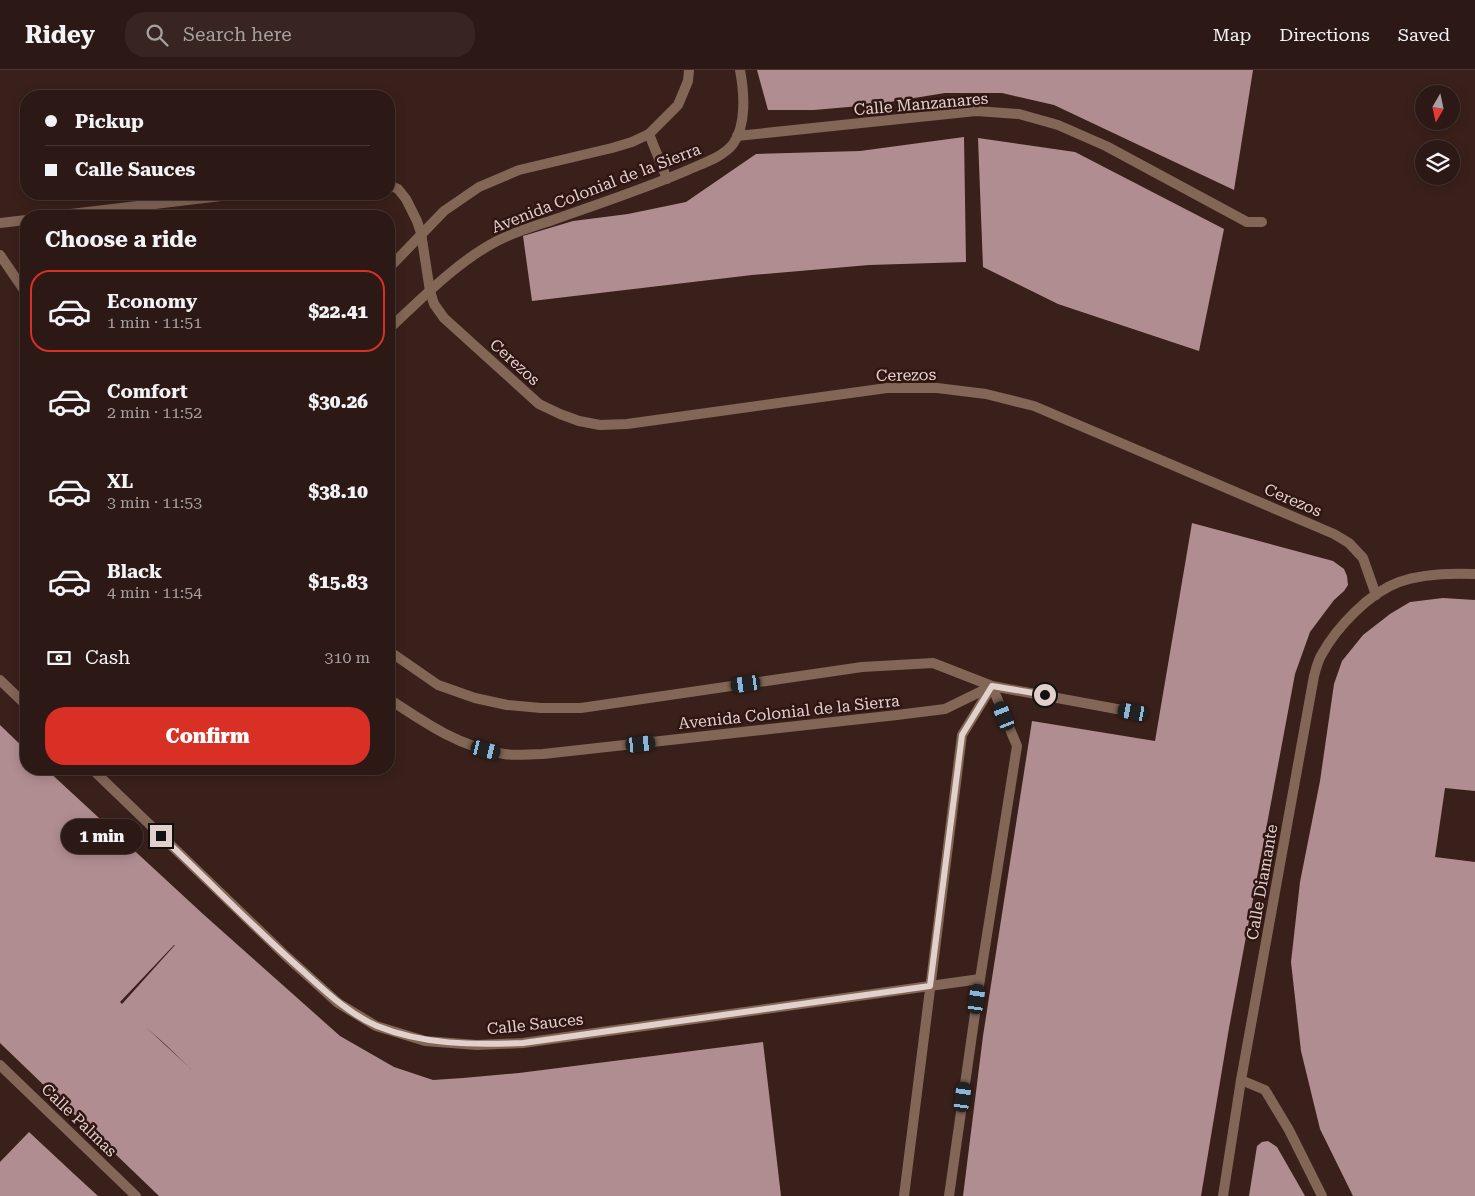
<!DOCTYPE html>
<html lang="en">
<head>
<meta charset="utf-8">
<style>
	:root { --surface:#2c1814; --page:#382522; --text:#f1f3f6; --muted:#a6a0a0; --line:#483734; --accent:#d93025 }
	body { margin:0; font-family:"Roboto Serif",serif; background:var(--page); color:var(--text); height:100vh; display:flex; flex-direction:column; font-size:19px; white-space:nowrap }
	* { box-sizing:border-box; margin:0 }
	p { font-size:16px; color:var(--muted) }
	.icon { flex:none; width:28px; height:28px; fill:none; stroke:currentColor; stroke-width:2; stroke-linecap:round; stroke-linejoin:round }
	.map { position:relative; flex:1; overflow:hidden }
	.sheet { position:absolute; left:20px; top:140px; width:375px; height:565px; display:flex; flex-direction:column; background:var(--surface); border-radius:20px; box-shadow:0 2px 12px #0003,0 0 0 1px var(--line) }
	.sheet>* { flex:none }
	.banner { position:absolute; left:20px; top:20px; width:375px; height:110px; border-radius:20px; box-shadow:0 2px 12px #0003,0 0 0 1px var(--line); display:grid; align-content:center; height:110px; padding:0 25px; background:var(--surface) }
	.needle { width:32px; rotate:189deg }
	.controls { position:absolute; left:1415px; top:15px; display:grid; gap:10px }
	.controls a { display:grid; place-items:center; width:45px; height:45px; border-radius:50%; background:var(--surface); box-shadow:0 2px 12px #0003,0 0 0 1px var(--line); font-size:25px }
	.end { position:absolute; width:22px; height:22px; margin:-11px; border:6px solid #e2d0cd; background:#111; box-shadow:0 0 0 2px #111 }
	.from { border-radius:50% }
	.bubble { position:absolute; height:35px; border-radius:18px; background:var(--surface); box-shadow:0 2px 12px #0003,0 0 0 1px var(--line); font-size:16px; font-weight:800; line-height:35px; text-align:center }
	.car { position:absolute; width:15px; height:30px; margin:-15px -8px; border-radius:6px; box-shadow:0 0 4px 1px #0007; background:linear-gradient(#222 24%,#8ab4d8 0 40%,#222 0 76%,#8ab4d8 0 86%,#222 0) }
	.banner b { display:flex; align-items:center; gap:18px; height:48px; font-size:19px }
	.banner b+b { border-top:1px solid var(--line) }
	.banner i { width:12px; height:12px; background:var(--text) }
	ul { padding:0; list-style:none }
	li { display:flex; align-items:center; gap:15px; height:82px; margin:0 10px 8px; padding:0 15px; border:2px solid transparent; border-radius:20px }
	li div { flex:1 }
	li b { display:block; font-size:19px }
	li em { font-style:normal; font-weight:800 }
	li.current { border-color:var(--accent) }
	li>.icon { width:45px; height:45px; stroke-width:1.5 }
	h2 { padding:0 25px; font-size:22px; line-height:60px }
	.pay { display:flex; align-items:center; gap:12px; height:55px; padding:0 25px; font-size:19px }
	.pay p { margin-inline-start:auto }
	.button { display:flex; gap:10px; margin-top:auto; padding:10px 25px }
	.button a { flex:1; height:58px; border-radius:20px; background:var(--accent); color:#fff; font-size:20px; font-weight:800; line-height:58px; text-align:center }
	header { display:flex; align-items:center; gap:30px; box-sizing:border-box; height:70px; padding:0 25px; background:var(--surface); border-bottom:1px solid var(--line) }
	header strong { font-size:24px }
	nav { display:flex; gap:28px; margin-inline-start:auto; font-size:18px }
	.search { width:350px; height:45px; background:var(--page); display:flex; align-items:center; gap:12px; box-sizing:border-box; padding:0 18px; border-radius:20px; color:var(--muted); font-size:19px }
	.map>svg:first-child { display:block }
	.building { fill:#b08d91; fill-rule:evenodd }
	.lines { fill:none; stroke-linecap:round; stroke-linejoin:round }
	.minor { stroke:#826656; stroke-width:10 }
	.route { stroke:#e2d0cd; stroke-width:6 }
	.labels { text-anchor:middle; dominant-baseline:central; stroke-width:5; stroke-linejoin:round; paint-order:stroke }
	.street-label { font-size:16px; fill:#e2d0cd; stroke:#301612 }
</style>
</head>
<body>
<header>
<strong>Ridey</strong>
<div class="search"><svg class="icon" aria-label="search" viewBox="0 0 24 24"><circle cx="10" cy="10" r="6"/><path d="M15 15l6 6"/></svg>Search here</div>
<nav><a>Map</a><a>Directions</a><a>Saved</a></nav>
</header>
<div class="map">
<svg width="1475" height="1126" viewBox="0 0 1475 1126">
	<rect width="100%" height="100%" fill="#3a201b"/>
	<!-- building -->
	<g class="building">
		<path d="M757,0H1253L1234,120L1054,35L1002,23H945L871,35L814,40H768Z"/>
		<path d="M964,67L966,192L869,195L752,205L532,231L523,166L573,151L628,144L686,132L756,84L860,81Z"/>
		<path d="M978,68L1075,82L1224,159L1199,281L1058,234L983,197Z"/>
		<path d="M1192,453L1333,491L1344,499L1347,506L1348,515L1344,521L1334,530L1310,562L1295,604L1229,958L1201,1126H963L983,966L1032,651L1155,671Z"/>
		<path d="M1443,528L1475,530V721L1445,718L1435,787L1475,792V1126H1353L1320,1059L1301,981L1291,892L1300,812L1320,711L1334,614L1342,591L1363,565L1390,544L1410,532Z"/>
		<path d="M0,655L26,680V699H46L203,844L340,966L394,997L433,1010L463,1008L519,1003L763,972L781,1126H159L0,973ZM174,875H175L122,934L120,932ZM146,957L166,975L191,999L164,974Z"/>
		<path d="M29,1062L74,1104L98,1126H0V1092Z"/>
		<path d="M1268,1071L1277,1077L1305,1126H1249L1257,1076L1262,1072Z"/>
	</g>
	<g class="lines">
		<!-- minor -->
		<g class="minor">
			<path d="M649,64L667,109"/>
			<path d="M737,66L976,41L1019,44L1058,55L1106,76L1247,152H1262"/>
			<path d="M389,115L398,119L406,129L417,151L421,163L430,221L434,234L444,248L539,334L560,344L579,351L600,355L627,354L887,318H937L986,324L1034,336L1334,464L1349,473L1363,488L1376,525"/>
			<path d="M54,146L238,124"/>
			<path d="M0,153L26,150"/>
			<path d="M0,185L26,223"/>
			<path d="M389,198L444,141L479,117L519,100L612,78L632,72L649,64L678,35L688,11L689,0"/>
			<path d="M389,259C421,229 458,191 497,171C514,162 535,156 553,150C598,134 644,119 688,100C703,93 723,87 733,74C747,55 744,21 740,0"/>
			<path d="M389,581L438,615L475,628L507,635L541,638H581L862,597L933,593L992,616L1133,642"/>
			<path d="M0,610L26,635"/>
			<path d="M389,629C425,653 460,677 504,684C516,686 530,684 543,684L897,645L945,639L992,616"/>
			<path d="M92,699L286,886L338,933L376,956L425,971L477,975L523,973L980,909"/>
			<path d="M0,995L136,1126"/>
			<path d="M1241,1010L1265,1020L1289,1060L1322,1126"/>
			<path d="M904,1126L962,665L992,616"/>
			<path d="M949,1126L980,909L1017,676L992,616"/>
			<path d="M1223,1126L1241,1010L1314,606C1316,599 1318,590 1322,584C1337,557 1369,523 1399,512C1421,504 1452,503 1475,504"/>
		</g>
	</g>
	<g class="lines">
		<!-- route -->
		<path class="route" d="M161,766C209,811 255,859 304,902C326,922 349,944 377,956C424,975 473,975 523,973L930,916L962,665L992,616L1045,625"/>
	</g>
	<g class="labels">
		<!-- street labels -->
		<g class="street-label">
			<text transform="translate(921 34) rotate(-5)">Calle Manzanares</text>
			<text transform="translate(596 118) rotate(-21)">Avenida Colonial de la Sierra</text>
			<text transform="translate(515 292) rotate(42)">Cerezos</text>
			<text transform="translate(906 305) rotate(-1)">Cerezos</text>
			<text transform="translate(1293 430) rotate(23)">Cerezos</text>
			<text transform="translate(789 642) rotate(-6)">Avenida Colonial de la Sierra</text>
			<text transform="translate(1262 812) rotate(-80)">Calle Diamante</text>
			<text transform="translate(535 954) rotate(-6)">Calle Sauces</text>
			<text transform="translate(79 1050) rotate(44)">Calle Palmas</text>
		</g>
	</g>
</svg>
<div class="controls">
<a><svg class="needle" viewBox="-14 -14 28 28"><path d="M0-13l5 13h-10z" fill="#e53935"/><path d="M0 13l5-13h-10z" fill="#a6a0a0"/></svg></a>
<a><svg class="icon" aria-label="layers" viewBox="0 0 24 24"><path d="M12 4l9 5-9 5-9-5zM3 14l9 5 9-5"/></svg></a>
</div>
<i class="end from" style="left:1045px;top:625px"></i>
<i class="end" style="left:161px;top:766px"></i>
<div class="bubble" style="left:61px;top:749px;width:82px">1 min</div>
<i class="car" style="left:746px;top:614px;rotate:262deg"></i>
<i class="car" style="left:1133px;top:642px;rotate:280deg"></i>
<i class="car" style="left:1004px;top:646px;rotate:338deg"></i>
<i class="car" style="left:641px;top:674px;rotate:84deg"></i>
<i class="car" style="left:486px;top:680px;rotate:104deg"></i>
<i class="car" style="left:977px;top:929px;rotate:8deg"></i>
<i class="car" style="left:963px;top:1027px;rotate:8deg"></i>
<div class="banner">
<b><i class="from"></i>Pickup</b>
<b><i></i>Calle Sauces</b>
</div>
<section class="sheet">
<h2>Choose a ride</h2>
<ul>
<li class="current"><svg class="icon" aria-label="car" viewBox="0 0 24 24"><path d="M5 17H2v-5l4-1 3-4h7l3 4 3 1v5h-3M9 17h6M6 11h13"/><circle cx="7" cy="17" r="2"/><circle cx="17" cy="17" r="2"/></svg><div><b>Economy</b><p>1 min · 11:51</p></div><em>$22.41</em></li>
<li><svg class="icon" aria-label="car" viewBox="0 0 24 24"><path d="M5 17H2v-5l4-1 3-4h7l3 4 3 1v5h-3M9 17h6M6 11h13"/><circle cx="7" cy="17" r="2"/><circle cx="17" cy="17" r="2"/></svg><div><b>Comfort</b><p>2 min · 11:52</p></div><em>$30.26</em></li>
<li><svg class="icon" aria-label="car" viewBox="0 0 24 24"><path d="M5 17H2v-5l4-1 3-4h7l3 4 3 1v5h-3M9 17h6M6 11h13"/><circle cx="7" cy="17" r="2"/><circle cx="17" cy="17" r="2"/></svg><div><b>XL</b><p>3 min · 11:53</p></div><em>$38.10</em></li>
<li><svg class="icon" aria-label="car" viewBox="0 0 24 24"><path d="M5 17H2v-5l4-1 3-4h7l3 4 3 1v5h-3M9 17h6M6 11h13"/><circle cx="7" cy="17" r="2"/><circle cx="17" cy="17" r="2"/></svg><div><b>Black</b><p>4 min · 11:54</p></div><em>$15.83</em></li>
</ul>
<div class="pay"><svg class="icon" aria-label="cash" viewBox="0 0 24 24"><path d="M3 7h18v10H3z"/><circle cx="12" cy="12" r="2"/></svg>Cash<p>310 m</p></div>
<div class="button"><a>Confirm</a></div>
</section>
</div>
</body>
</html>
